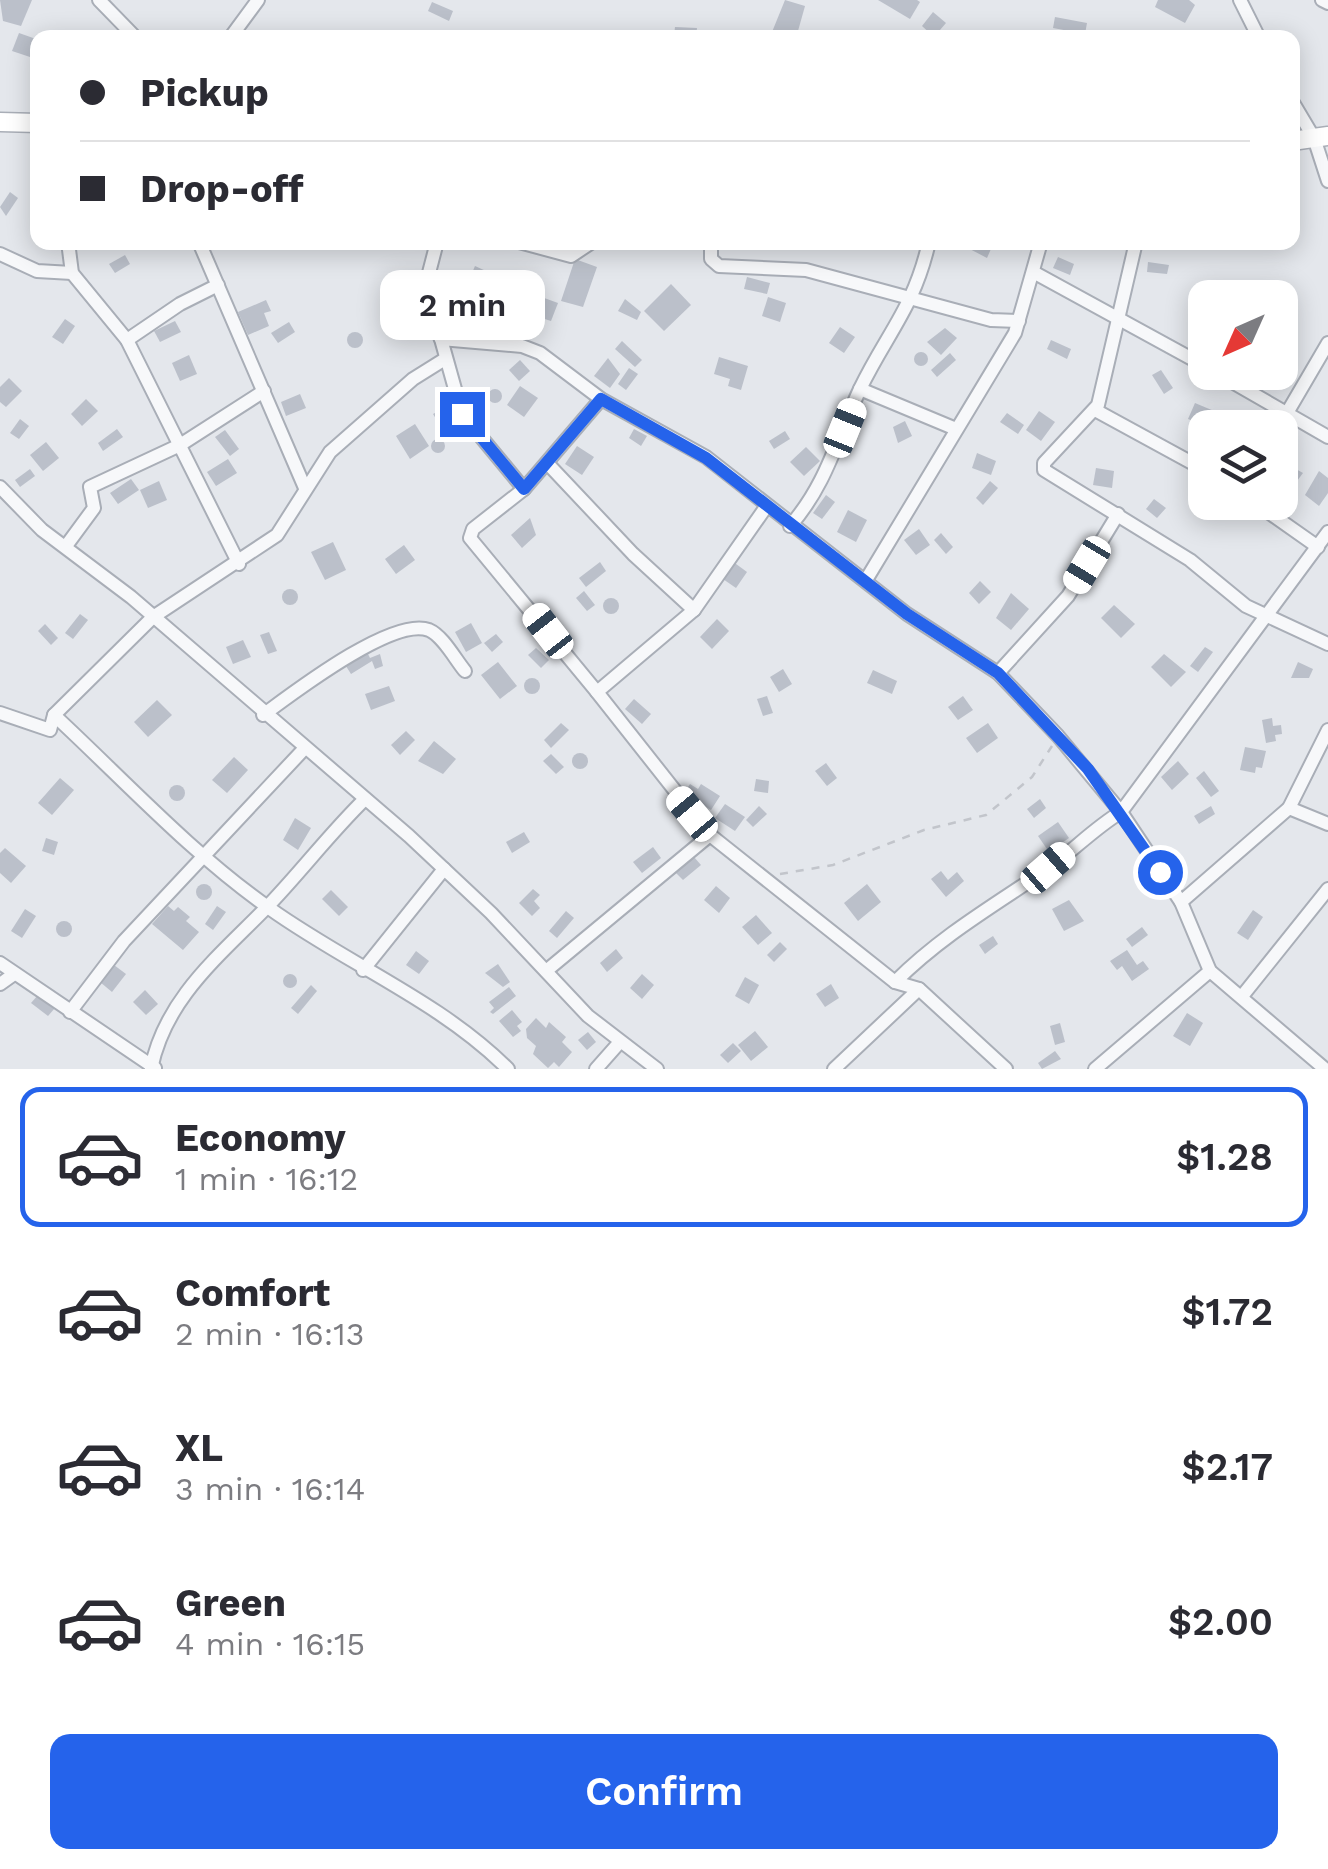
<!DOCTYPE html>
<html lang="en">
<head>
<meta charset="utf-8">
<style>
	:root { --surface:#fff; --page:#f7f7f7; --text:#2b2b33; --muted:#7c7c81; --line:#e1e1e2; --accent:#2563eb }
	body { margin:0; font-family:"Work Sans",sans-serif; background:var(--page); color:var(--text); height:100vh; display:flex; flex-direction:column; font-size:38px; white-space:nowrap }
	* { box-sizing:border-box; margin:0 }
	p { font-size:32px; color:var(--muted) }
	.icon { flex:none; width:55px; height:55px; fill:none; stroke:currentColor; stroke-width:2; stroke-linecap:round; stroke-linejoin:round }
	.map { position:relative; height:1069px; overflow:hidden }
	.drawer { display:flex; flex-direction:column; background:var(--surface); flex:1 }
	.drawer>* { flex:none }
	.guide { position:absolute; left:30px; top:30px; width:1270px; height:220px; border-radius:20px; box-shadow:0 5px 25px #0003; display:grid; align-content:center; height:220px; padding:0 50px; background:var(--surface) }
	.needle { width:65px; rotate:225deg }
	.fabs { position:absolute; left:1188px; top:280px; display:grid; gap:20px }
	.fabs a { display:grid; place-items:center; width:110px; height:110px; border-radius:20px; background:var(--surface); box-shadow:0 5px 25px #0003; font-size:50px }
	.end { position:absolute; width:45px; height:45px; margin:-22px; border:12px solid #2563eb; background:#fff; box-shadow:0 0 0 5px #fff }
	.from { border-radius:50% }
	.bubble { position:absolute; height:70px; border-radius:20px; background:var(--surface); box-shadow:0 5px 25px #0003; font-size:32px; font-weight:600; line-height:70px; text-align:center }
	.car { position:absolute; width:30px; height:60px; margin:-30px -15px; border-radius:12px; box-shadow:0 0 8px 2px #0007; background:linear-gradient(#fff 24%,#345 0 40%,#fff 0 76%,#345 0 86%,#fff 0) }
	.guide b { display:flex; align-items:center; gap:35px; height:95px; font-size:38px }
	.guide b+b { border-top:2px solid var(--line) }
	.guide i { width:25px; height:25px; background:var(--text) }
	ul { padding:18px 0 0; list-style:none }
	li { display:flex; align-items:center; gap:30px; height:140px; margin:0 20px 15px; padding:0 30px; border:5px solid transparent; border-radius:20px }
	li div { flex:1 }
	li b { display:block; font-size:38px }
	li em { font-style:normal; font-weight:600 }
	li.current { border-color:var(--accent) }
	li>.icon { width:90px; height:90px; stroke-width:1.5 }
	.cta { display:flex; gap:20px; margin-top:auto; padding:20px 50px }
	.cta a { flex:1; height:115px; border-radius:20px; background:var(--accent); color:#fff; font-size:40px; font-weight:600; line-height:115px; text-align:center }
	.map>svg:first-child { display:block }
	.building { fill:#bbc0ca }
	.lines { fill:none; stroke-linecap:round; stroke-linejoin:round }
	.street-casing { stroke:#a9aeb7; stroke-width:16 }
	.secondary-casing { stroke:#a9aeb7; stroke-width:21 }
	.path { stroke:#c2c5cb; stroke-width:2.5; stroke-dasharray:8 8; stroke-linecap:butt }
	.street { stroke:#f7f8fa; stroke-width:12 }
	.secondary { stroke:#fff; stroke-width:18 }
	.route { stroke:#2563eb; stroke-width:12 }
</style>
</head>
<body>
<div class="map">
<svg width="1328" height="1069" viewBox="0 0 1328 1069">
	<rect width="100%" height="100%" fill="#e4e7ec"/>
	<!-- building -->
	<g class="building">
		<path d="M0,0H32L21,26L3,21Z"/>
		<path d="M785,0L805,6L796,38L772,32Z"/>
		<path d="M878,0H917L920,2L910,19Z"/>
		<path d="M1158,0H1189L1195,5L1185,23L1155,7Z"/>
		<path d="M432,2L453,11L449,21L428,11Z"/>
		<path d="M933,12L946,23L934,37L922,26Z"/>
		<path d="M1055,17L1087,23L1085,34L1053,28Z"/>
		<path d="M675,27L697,28L696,38L674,36Z"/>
		<path d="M19,33L36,39L30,57L12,51Z"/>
		<path d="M10,192L18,198L6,216L0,207Z"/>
		<path d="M965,242H994L987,258L964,246Z"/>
		<path d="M125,255L130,264L115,273L109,264Z"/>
		<path d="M1058,257L1074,264L1070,275L1053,268Z"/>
		<path d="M575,259L597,267L583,307L561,301Z"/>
		<path d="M1148,262L1169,265L1167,274L1147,272Z"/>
		<path d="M475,266L486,271L477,291L466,287Z"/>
		<path d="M747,277L770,283L767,294L744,289Z"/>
		<path d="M671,284L691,305L664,331L644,311Z"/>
		<path d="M536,295L558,303L551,321L529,314Z"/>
		<path d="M768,297L786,303L780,322L762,316Z"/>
		<path d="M625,299L641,312L637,320L618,311Z"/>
		<path d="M266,300L271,311L264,313L269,326L248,335L238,312Z"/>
		<path d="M65,319L75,326L63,344L52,337Z"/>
		<path d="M175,321L181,332L160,342L154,331Z"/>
		<path d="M289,322L295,332L278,343L271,333Z"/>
		<path d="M840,327L855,337L844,353L829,343Z"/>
		<path d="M945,328L957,338L941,355L927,342Z"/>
		<circle cx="355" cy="340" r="8"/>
		<path d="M1051,340L1071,349L1067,359L1047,349Z"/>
		<path d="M622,341L642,360L635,367L615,349Z"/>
		<circle cx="921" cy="359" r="7"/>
		<path d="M950,353L956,360L937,377L931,370Z"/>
		<path d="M189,355L197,374L180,381L172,363Z"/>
		<path d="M719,357L748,366L741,390L728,386L730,379L714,374Z"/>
		<path d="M608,358L620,374L610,388L594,376Z"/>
		<path d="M520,360L530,371L519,381L509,370Z"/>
		<path d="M629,368L638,374L626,390L618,384Z"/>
		<path d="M1161,370L1173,388L1164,394L1152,375Z"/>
		<path d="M9,378L22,391L6,407L0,402V387Z"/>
		<path d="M520,386L538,398L524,417L507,405Z"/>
		<circle cx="495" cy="396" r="7"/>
		<path d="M300,394L306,408L286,416L281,402Z"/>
		<path d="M86,399L98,411L82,426L71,414Z"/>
		<path d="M1195,403L1214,411L1208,427L1188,419Z"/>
		<path d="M444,408L453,423L443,430L433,414Z"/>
		<path d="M1039,411L1055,422L1041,441L1026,430Z"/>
		<path d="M1007,413L1024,425L1018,434L1000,422Z"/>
		<path d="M20,419L29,426L19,439L10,433Z"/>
		<path d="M905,421L912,436L898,443L893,427Z"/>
		<path d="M415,424L429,446L410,459L396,436Z"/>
		<path d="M117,429L123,437L103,451L98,443Z"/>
		<path d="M634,429L647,436L641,446L629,438Z"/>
		<path d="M225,430L239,449L230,456L215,437Z"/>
		<path d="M785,431L790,439L774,449L769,441Z"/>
		<circle cx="438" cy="446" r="7"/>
		<path d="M46,442L59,458L43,471L30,455Z"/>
		<path d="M577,446L594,457L582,475L565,464Z"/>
		<path d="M806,447L820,461L804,476L790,462Z"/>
		<path d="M977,453L996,461L991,475L972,468Z"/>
		<path d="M228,459L237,473L216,486L207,472Z"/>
		<path d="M1280,460L1303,473L1291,489L1280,482Z"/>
		<path d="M1096,468L1114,471L1112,488L1093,485Z"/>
		<path d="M30,469L35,476L20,487L15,480Z"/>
		<path d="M1319,471L1328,478V493L1319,506L1305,495Z"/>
		<path d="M131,479L139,490L118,504L110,493Z"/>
		<path d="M159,481L167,500L148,508L140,490Z"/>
		<path d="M990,481L998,488L983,505L976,498Z"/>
		<path d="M826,495L835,502L822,519L813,513Z"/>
		<path d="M1154,499L1166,508L1157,518L1146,509Z"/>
		<path d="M848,510L867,520L856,542L837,532Z"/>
		<path d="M530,518L536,535L522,548L511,535Z"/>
		<path d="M919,529L930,545L916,555L904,540Z"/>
		<path d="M941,533L953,547L946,554L934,540Z"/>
		<path d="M333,542L346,570L325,580L311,552Z"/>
		<path d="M404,545L415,560L396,574L385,559Z"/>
		<path d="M732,561L747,572L736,588L720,577Z"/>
		<path d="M600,562L606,571L586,587L579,578Z"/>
		<path d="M980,581L991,592L979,604L969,593Z"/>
		<circle cx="290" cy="597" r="8"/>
		<path d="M584,591L595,605L587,611L576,598Z"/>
		<path d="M1011,593L1029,609L1011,630L996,618Z"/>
		<circle cx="611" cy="606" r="8"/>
		<path d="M1114,605L1135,624L1121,638L1101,618Z"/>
		<path d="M80,614L88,620L73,639L65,633Z"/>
		<path d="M717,619L729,631L712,649L700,637Z"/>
		<path d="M471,623L482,643L466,652L455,632Z"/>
		<path d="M45,624L58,638L51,645L38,631Z"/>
		<path d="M269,632L277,651L268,654L260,635Z"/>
		<path d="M496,634L503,642L492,652L484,643Z"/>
		<path d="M243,640L251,657L233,664L226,647Z"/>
		<path d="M1205,647L1213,652L1198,672L1190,666Z"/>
		<path d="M536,648L549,660L541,668L528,655Z"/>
		<path d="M366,650L370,658L380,654L383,666L375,669L372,661L351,674L344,663Z"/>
		<path d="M1164,654L1186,672L1171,687L1151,667Z"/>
		<path d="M498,662L517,686L500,699L481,675Z"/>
		<path d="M1298,662L1313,669L1309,678H1291Z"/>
		<path d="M783,669L792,684L779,692L770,677Z"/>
		<path d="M873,670L897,681L892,694L867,683Z"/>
		<circle cx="532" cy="686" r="8"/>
		<path d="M389,686L395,701L371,710L365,694Z"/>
		<path d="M767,696L773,713L763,716L757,699Z"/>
		<path d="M963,696L973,710L958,720L948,707Z"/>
		<path d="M634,699L651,714L642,724L625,709Z"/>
		<path d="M157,700L172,715L148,737L134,722Z"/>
		<path d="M1272,718L1273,726L1281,725L1282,734L1275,735L1276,741L1266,743L1262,720Z"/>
		<path d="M561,723L569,730L551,748L544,740Z"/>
		<path d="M988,723L998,738L977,753L966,738Z"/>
		<path d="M406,731L415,740L400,755L391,745Z"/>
		<path d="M434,741L456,759L443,774L418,761Z"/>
		<path d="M1245,747L1266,751L1262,768L1256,767L1255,773L1240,770Z"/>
		<circle cx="580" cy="761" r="8"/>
		<path d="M551,754L564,767L556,774L543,761Z"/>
		<path d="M234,757L248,770L227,793L212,780Z"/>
		<path d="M1178,761L1189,774L1172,790L1161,777Z"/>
		<path d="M826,763L837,778L827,786L815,771Z"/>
		<path d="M1204,771L1219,791L1211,797L1196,778Z"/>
		<path d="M60,778L74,790L52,815L38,803Z"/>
		<path d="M756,779L769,781L768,793L754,791Z"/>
		<path d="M690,784L698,789L701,784L720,796L711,810L684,793Z"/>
		<circle cx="177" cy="793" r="8"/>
		<path d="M1040,799L1046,808L1034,818L1027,809Z"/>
		<path d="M725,804L745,817L735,831L715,818Z"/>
		<path d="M759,806L767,814L753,827L746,820Z"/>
		<path d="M1211,806L1215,814L1199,824L1194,816Z"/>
		<path d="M295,818L311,828L298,850L283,840Z"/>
		<path d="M1058,822L1069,838L1049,852L1038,836Z"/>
		<path d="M524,832L530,842L512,853L506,842Z"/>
		<path d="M46,838L58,842L54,855L42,851Z"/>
		<path d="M653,847L661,858L642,873L633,862Z"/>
		<path d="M5,848L26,866L11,883L0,873V853Z"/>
		<path d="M694,857L701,865L683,880L676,873Z"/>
		<path d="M941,871L948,880L957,872L964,881L946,897L931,879Z"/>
		<circle cx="204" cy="892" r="8"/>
		<path d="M867,884L881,902L858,921L844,903Z"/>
		<path d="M716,886L730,898L719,913L704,900Z"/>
		<path d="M533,889L540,895L534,901L540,908L532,916L519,903Z"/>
		<path d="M331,890L348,907L339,916L322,899Z"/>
		<path d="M1069,900L1084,921L1064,931L1052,909Z"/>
		<path d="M168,906L174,911L178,907L190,917L186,921L199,932L183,950L152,924Z"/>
		<path d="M217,906L226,912L213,930L205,924Z"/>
		<path d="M25,909L36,916L22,938L11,931Z"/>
		<path d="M1253,910L1263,917L1248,940L1237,933Z"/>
		<path d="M566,911L574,918L557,938L549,931Z"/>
		<path d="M756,915L772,933L758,945L742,927Z"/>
		<circle cx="64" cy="929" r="8"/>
		<path d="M1142,927L1148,935L1132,947L1126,939Z"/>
		<path d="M993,936L998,944L985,954L979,945Z"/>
		<path d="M780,942L787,949L774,962L767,955Z"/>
		<path d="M616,949L623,958L607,972L600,963Z"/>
		<path d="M1127,950L1137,965L1143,961L1149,969L1132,981L1122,966L1117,970L1110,961Z"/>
		<path d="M416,951L429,961L419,974L406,965Z"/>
		<path d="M498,964L510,982L503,987L485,973Z"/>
		<path d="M114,965L126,974L112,992L100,982Z"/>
		<circle cx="290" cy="981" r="7"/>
		<path d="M642,974L654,985L642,999L630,988Z"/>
		<path d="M745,977L759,985L749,1004L735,996Z"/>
		<path d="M831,984L839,998L825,1007L816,994Z"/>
		<path d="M311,985L317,991L298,1014L291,1008Z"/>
		<path d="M509,987L516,996L493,1014L490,1012L494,1008L489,1002Z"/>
		<path d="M145,990L158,1004L146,1015L133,1002Z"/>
		<path d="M38,995L55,1008L48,1016L31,1003Z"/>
		<path d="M512,1010L522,1022L517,1026L521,1031L513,1037L499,1021Z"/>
		<path d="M1187,1013L1203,1023L1190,1046L1173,1036Z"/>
		<path d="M536,1018L546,1028L549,1022L566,1037L562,1042L572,1052L559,1067L554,1062L548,1068L533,1054L536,1046L527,1038L526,1029Z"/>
		<path d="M1060,1023L1065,1042L1055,1045L1050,1026Z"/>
		<path d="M755,1031L768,1047L751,1061L738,1045Z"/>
		<path d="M588,1032L596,1042L587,1050L578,1040Z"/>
		<path d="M733,1043L741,1051L728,1063L720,1055Z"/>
		<path d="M1055,1051L1061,1059L1042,1069L1038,1063Z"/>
	</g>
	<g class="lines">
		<defs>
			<g id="street">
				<path d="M99,0L136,38"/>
				<path d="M1240,0L1259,38"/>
				<path d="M1322,0L1328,3"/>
				<path d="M230,38L258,0"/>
				<path d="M1292,101L1314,138L1328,181"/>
				<path d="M68,242L72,273L127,340L239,564"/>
				<path d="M199,242L305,488"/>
				<path d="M437,242L424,292L425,310L441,339L462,414L524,489L601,399"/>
				<path d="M519,242L571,256L592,242"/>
				<path d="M711,242V259L719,266L806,270L991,320L1019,321"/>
				<path d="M1136,242L1098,405L1044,463V470L1190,560L1246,606L1328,644"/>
				<path d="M0,254L37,271L72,273"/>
				<path d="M1035,273L1205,366"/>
				<path d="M441,339L522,346L540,353L601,399L706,457L907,614L998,673L1058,736L1121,812L1181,902L1210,971L1325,1069"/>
				<path d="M127,340L180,304L218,285"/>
				<path d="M1215,372L1328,437"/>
				<path d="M860,389L956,429"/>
				<path d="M1095,410L1205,470"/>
				<path d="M1287,413L1328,343"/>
				<path d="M549,465L633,554L694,610"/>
				<path d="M0,487L42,530L131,597L409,836L491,913L588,1016L657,1069"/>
				<path d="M524,489L473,529L470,538L597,692"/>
				<path d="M1254,502L1318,547"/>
				<path d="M766,507L694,610L597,692L710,835L895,982L919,989L1006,1069"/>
				<path d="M790,526C827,484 837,438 860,389C887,333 914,308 929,242"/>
				<path d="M66,546L94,508L90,487L180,445L264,391"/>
				<path d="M866,580L1015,333L1041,242"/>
				<path d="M998,673L1068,596L1118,514"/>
				<path d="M0,713L50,730L54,715C124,780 191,853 269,908C347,964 440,1001 508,1069"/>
				<path d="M54,715L153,617L277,535L330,452L413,379L445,359"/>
				<path d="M263,715C293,693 393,616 429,630C443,636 455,659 465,671"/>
				<path d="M1289,808L1328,730"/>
				<path d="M1181,902L1289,808L1328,824"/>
				<path d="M0,963L155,1068"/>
				<path d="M363,970L444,869"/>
				<path d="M546,971L710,835"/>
				<path d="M895,982C941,936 993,906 1046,870C1072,852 1093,829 1121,812L1328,532"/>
				<path d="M0,984L14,974"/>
				<path d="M1243,995L1328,889"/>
				<path d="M70,1012L124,941L304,749"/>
				<path d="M151,1069C165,999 218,957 266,908C300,873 330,833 365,799"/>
				<path d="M596,1069L619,1043"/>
				<path d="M834,1069L919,989"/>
				<path d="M1095,1069L1210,971"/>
			</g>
			<g id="secondary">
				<path d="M0,122L38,123"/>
				<path d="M1292,141L1328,136"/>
			</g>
		</defs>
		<!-- street casing -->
		<use href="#street" class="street-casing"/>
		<!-- secondary casing -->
		<use href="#secondary" class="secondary-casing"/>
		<!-- path -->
		<path class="path" d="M780,874L833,865L924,830L986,815L1032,777L1052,746"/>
		<!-- street -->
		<use href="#street" class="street"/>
		<!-- secondary -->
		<use href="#secondary" class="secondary"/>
	</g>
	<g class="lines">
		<!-- route -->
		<path class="route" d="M462,414L524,489L601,399L706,458L907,614L998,673L1088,769L1160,872"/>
	</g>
</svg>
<div class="fabs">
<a><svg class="needle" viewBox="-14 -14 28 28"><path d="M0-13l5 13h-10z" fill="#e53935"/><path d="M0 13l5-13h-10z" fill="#7c7c81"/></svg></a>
<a><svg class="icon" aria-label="layers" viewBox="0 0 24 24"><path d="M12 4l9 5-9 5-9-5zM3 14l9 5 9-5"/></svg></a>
</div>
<i class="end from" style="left:1160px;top:872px"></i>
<i class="end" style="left:462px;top:414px"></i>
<div class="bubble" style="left:380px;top:270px;width:165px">2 min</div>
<i class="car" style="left:845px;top:428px;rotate:22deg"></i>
<i class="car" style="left:1087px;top:565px;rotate:211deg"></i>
<i class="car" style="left:548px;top:631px;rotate:322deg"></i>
<i class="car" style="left:692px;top:814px;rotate:320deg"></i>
<i class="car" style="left:1048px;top:868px;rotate:49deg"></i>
<div class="guide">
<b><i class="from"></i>Pickup</b>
<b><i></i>Drop-off</b>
</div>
</div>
<section class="drawer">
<ul>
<li class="current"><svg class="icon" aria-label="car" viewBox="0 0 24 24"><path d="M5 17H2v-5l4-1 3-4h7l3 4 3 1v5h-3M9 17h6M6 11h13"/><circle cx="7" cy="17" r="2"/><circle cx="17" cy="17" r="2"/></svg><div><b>Economy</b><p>1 min · 16:12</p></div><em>$1.28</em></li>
<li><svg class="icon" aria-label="car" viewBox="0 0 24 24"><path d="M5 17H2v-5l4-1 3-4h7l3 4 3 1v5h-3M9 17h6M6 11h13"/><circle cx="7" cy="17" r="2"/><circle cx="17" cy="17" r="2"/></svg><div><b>Comfort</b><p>2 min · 16:13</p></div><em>$1.72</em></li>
<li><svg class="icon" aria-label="car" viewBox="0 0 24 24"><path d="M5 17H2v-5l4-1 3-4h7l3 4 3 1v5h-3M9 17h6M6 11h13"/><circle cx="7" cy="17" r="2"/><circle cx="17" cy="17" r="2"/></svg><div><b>XL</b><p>3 min · 16:14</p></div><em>$2.17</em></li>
<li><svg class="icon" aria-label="car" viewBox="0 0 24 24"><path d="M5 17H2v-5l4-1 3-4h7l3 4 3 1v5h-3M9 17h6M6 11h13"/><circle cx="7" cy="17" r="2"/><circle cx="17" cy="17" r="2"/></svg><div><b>Green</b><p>4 min · 16:15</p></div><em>$2.00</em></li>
</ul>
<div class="cta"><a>Confirm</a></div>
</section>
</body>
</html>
